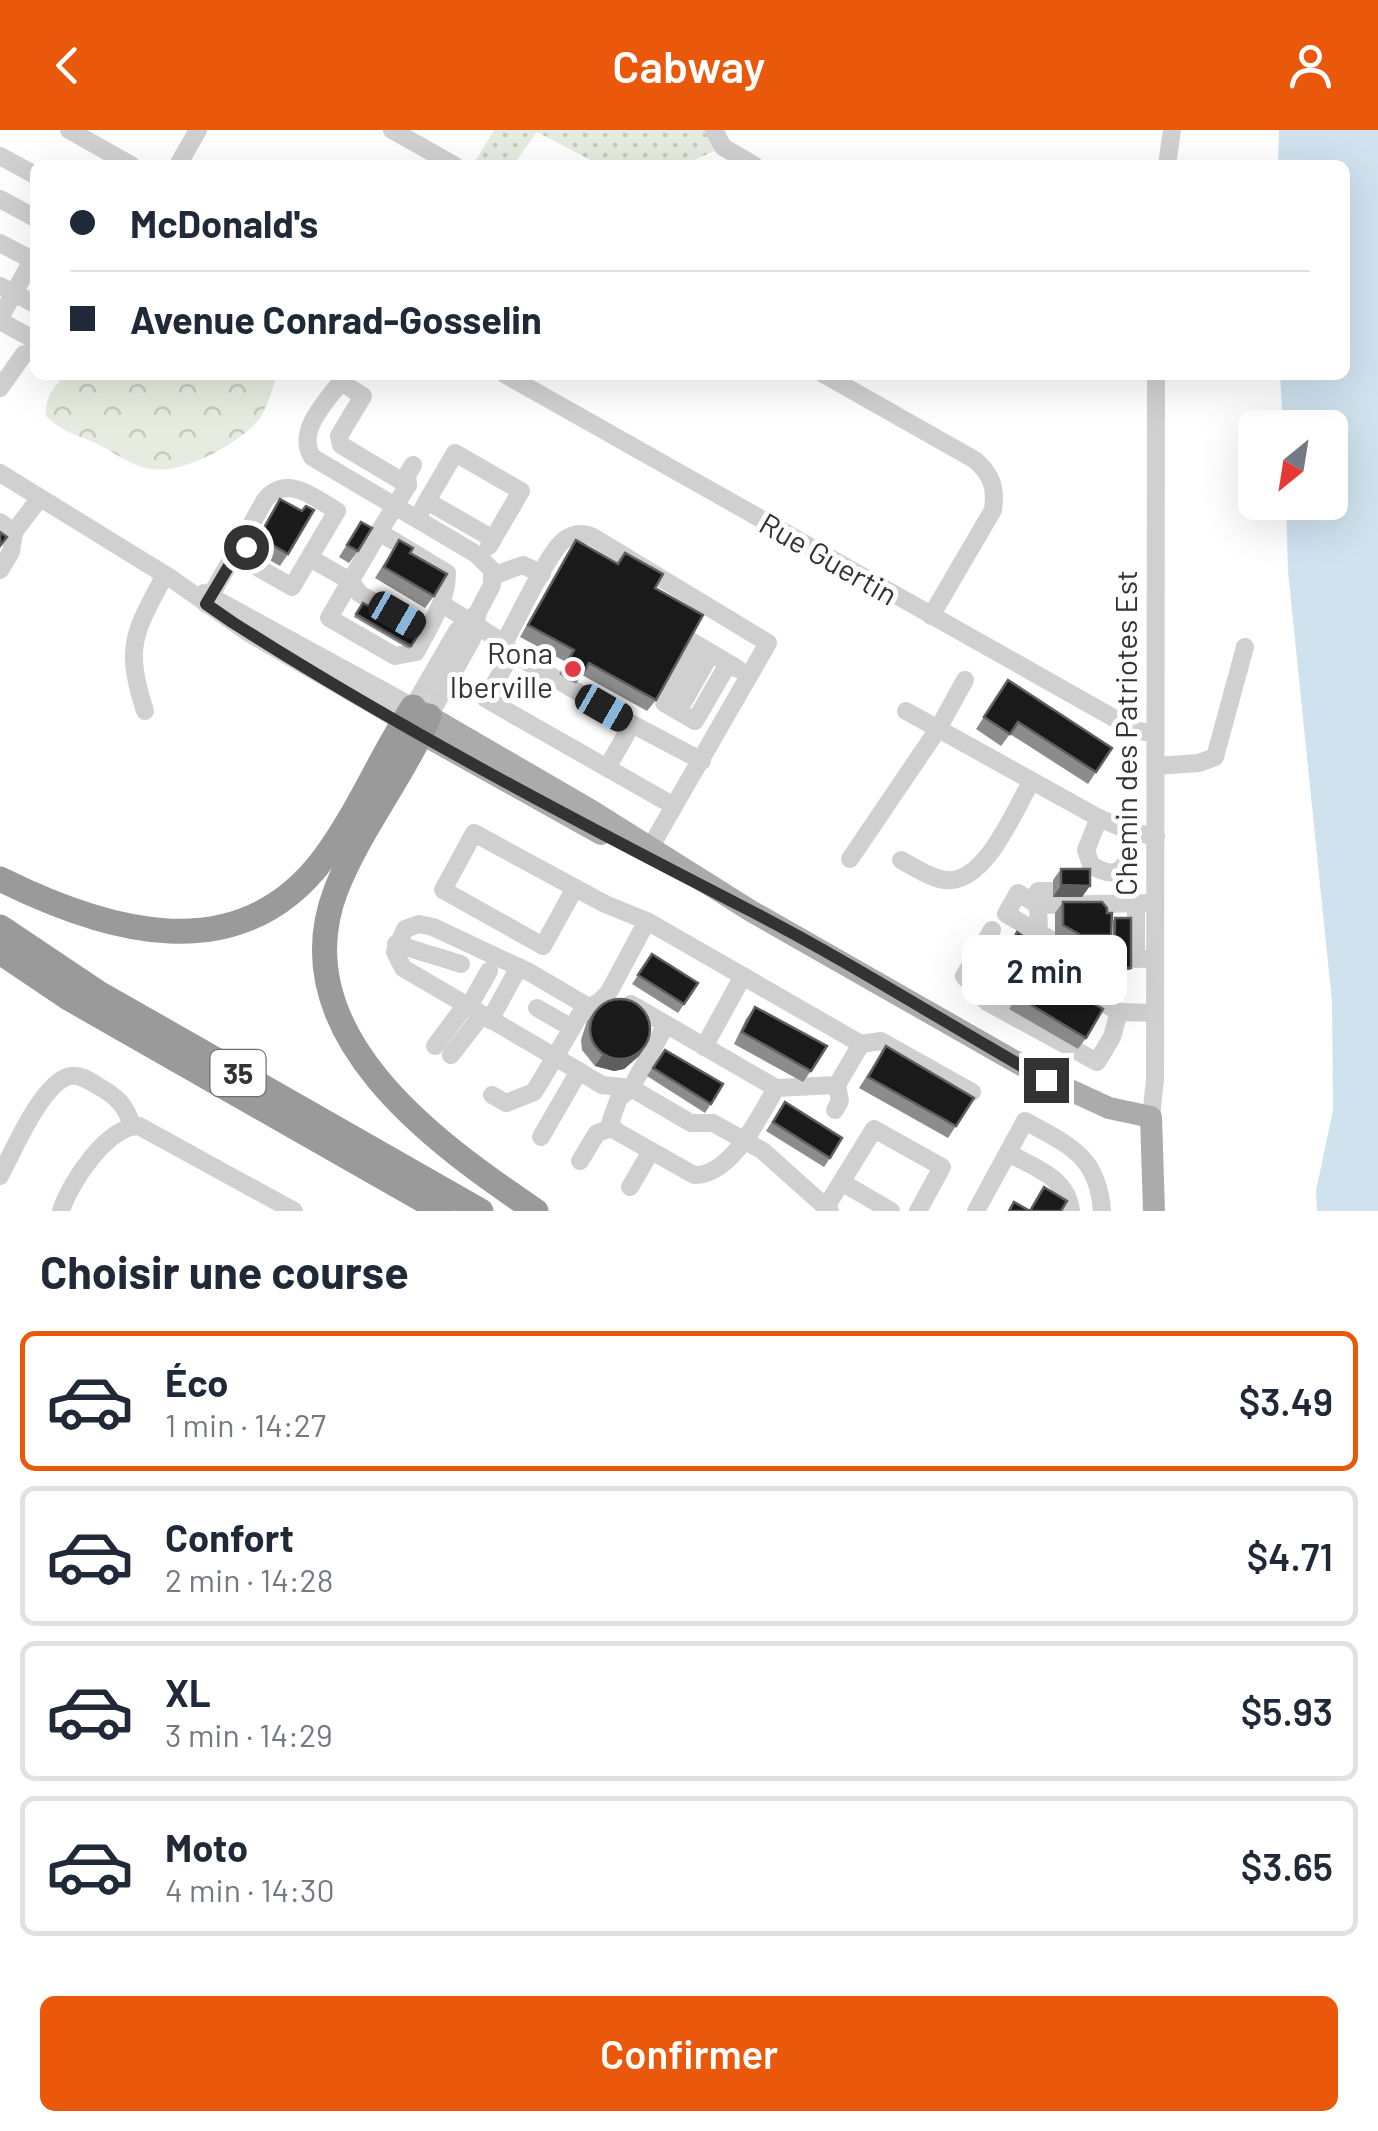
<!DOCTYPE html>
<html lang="fr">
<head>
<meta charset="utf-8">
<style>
	:root { --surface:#fff; --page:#f2f2f3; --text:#1f2937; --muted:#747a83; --line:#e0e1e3; --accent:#ea580c }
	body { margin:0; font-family:Barlow,sans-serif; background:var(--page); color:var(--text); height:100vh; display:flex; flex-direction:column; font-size:38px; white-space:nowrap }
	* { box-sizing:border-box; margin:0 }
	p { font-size:32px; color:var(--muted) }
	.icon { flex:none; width:55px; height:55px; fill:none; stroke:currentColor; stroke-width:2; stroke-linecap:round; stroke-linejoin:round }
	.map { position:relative; height:1081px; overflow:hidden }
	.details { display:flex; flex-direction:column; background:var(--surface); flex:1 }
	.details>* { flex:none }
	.guide { position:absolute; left:30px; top:30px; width:1320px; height:220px; border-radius:15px; box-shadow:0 10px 40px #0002; display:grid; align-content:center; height:220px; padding:0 40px; background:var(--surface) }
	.needle { width:65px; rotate:210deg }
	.fabs { position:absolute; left:1238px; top:280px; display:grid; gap:20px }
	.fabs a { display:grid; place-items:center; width:110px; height:110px; border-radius:15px; background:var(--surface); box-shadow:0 10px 40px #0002; font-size:50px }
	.end { position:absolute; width:45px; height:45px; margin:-22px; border:12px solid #333; background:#fff; box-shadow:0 0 0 5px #fff }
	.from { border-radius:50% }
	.bubble { position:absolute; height:70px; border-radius:15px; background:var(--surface); box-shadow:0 10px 40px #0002; font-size:32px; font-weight:600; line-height:70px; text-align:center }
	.car { position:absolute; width:30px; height:60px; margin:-30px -15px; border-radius:12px; box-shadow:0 0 8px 2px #0007; background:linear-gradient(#222 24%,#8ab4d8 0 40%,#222 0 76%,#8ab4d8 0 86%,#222 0) }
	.guide b { display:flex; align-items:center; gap:35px; height:95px; font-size:38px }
	.guide b+b { border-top:2px solid var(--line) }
	.guide i { width:25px; height:25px; background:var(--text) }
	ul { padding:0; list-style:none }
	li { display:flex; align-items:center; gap:30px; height:140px; margin:0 20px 15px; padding:0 20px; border:5px solid var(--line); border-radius:15px }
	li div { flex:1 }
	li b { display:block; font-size:38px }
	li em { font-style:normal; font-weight:600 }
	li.selected { border-color:var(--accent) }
	li>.icon { width:90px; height:90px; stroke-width:1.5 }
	h2 { padding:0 40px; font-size:45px; line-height:120px }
	.cta { display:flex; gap:20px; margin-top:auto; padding:20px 40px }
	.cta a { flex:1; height:115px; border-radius:15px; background:var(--accent); color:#fff; font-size:40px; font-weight:600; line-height:115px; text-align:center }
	header { display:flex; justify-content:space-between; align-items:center; height:130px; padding:0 40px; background:var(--accent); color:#fff; font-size:45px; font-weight:600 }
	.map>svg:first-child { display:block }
	.forest { fill:url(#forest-crowns) }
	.park { fill:url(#park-dots) }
	.water { fill:#cfe2ee }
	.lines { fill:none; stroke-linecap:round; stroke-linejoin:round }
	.minor { stroke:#d0d0d0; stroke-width:18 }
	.major { stroke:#ababab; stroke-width:22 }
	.highway { stroke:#9a9a9a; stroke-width:25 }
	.wall { fill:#8c8c8c }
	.shaded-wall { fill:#5f5f5f }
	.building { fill:#1a1a1a; stroke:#5f5f5f; stroke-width:2.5 }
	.route { stroke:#333; stroke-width:12 }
	.poi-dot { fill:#e63946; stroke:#fff; stroke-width:4 }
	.labels { text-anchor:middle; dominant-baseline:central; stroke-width:10; stroke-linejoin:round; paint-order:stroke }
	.shield { fill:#fff; stroke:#707070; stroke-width:2.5 }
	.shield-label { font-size:28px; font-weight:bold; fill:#333 }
	.street-label { font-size:30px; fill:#333; stroke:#fff }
	.poi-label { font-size:30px; fill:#333; stroke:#fff; text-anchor:end }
</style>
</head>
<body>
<header><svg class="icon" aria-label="back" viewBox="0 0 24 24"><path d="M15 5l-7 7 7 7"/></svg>Cabway<svg class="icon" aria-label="person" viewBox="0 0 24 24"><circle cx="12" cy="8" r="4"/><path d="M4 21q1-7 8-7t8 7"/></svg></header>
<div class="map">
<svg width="1378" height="1081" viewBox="0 0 1378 1081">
	<defs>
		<pattern id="forest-crowns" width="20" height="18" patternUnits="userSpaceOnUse" patternTransform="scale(2.5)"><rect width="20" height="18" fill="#e6ecdf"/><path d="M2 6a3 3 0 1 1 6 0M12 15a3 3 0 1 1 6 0" fill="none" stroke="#c6cbc0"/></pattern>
		<pattern id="park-dots" width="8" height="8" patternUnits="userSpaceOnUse" patternTransform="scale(2.5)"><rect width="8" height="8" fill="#e6ecdf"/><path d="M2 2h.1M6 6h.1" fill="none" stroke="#c6cbc0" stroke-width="1.8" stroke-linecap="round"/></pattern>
	</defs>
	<rect width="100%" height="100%" fill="#fff"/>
	<!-- forest -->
	<path class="forest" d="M66,245H277C272,260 266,283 255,294C234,316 180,345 150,339C130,336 112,320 93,312C75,304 61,301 46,286C45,268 52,258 66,245Z"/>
	<!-- park -->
	<path class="park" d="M494,0H714L723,17L683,35H600L537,2L513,35H473Z"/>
	<!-- water -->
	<path class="water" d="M1279,0H1378V1081H1317L1316,1061L1333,980L1332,872L1288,441L1286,373L1330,372V298L1283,297L1280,245H1345V35H1278Z"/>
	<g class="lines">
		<!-- minor -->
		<g class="minor">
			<path d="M69,0L131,35"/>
			<path d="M392,0L454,35"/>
			<path d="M714,0L723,17L754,35"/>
			<path d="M0,26L35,45"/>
			<path d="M178,35L198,0"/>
			<path d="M1167,35L1172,0"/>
			<path d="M0,69L35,88"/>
			<path d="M0,113L32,130"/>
			<path d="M0,156L35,174"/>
			<path d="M0,188L35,125"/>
			<path d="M0,191L33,209"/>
			<path d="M346,245C330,268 295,299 312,327L476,424L492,440V455L478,482L472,509L429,586"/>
			<path d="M506,245L1135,600L1155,604"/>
			<path d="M825,245L975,330C992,345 996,357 993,380L931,486"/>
			<path d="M341,252L363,266L339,306L341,315L408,355L379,402"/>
			<path d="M0,258L24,224"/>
			<path d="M0,343L172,449L247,502L402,592"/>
			<path d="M408,355L407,345L413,335"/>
			<path d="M427,371L455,323L521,361L493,409"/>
			<path d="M422,380L427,371L493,409L489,416"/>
			<path d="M0,392L14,402L39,369"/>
			<path d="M310,428L350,451L360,464L427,502C437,482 447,466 447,443L379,402L329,488L395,526L416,522L427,502"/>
			<path d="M0,440L11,422L14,402"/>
			<path d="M492,446L523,435L542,444"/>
			<path d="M204,463L413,577L457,501L475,485"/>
			<path d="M206,474L265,370C286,343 315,368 337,381L292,457L236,425"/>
			<path d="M442,474L504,513L512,523L486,569L674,676L650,718"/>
			<path d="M691,511L738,539"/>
			<path d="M504,513C516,492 548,423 563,411C573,403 582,402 593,407L768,513L674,676"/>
			<path d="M697,515L664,573L695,591L728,534"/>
			<path d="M512,523L632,594L607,638"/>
			<path d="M145,581C124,516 134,503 165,445"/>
			<path d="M678,581L711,523"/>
			<path d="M906,581L1099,688"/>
			<path d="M632,594L702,631"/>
			<path d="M1156,636L1199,633L1215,627L1245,517"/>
			<path d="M1134,703C1128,729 1125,756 1091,735L1086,720L1099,688L1134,703L1156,706"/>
			<path d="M850,729L938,599L965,550"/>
			<path d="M901,730C914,737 930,748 945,750C985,755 1014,681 1031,652"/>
			<path d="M575,758L543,816L443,760L474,703L605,774L647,791"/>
			<path d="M1136,772V829"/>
			<path d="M992,800L964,846L987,872L1097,932L1112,907L1119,882"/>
			<path d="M1039,803L1006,784L1018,763L1038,775V761H1072"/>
			<path d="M396,814L461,834"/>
			<path d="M979,823L1012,840L1030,830L1119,882L1155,883"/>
			<path d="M1155,829C1104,827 1084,831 1039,803L1038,775L1155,773"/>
			<path d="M631,874L776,958"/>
			<path d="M468,878L489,841"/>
			<path d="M537,878L572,898"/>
			<path d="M490,890L519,837"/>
			<path d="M666,895L631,958L619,968L610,993L616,1001L694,1045C731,1046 760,986 776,958L837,955L861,914L647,791L609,862L599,872L582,881L555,927L602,955L631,958L691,993H713L763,1021L830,1081"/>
			<path d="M861,914L881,911L972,962"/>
			<path d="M435,916L465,876"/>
			<path d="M704,917L743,846"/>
			<path d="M451,925L481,886"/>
			<path d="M492,965L506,973L534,962L555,927L403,838L395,822L405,799L419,794L433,797L529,842L587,876"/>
			<path d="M835,980L840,971L837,955"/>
			<path d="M1151,987L1155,950L1156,245"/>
			<path d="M541,1007L579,941"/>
			<path d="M1008,1023C1034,1037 1068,1048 1071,1081"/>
			<path d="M580,1031L597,1003L612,998"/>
			<path d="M0,1046C13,1022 42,952 70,946C80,944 90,951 98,956C116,966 126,975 132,996"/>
			<path d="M843,1053L891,1081"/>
			<path d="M630,1057L651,1021"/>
			<path d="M826,1077L874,999L942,1037L918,1081"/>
			<path d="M61,1081C69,1054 107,996 139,996L294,1081"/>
			<path d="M976,1081L1025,991C1069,1015 1098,1026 1102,1081"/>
		</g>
		<!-- major -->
		<g class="major">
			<path d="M413,577L592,681L751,781L1046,949L1109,978L1151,987L1154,1081"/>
			<path d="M406,595L601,704"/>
		</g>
		<!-- highway -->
		<g class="highway">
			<path d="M429,586C403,647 360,699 336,760C281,903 435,1013 536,1081"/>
			<path d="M0,749C107,802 239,842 324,728C359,681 381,625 413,577"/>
			<path d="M0,797L97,862L481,1081"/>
			<path d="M0,822L70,869L442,1081"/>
		</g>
	</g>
	<!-- wall -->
	<g class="wall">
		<path d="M280,369L302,381L288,424L280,436L250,419Z"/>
		<path d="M361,392L358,421L349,433L339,427Z"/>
		<path d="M399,410L410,423L434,466L425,478L375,448Z"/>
		<path d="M576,410L617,433L625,423L655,458L656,570L647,581L582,545L576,554L559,544L566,532L520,507L568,422Z"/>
		<path d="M363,473L418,505L409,519L354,487Z"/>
		<path d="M1008,550L1112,618L1088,654L1010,604L1001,616L976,599Z"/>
		<path d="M1061,739L1082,767H1053V750Z"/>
		<path d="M1063,772L1103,817H1073L1055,807V783Z"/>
		<path d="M1115,788L1131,838L1129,840H1112L1113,791Z"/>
		<path d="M652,824L698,853L678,883L632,854Z"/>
		<path d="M1034,839L1086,908L1078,919L1009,879Z"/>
		<path d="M755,877L811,941L803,952L734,914L746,889Z"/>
		<path d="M596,879L647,914L639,926L624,939L614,941L595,936L582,920L581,910L587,891Z"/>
		<path d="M886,916L974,968L948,1008L859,958Z"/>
		<path d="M665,920L723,954L705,983L647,946Z"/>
		<path d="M785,972L830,1028L824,1037L766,1001Z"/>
	</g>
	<!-- shaded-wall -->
	<g class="shaded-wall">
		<path d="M1061,755L1090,756L1082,767H1053Z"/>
		<path d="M1081,805H1111L1103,817H1073Z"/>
		<path d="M1114,838H1131L1129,840H1112Z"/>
		<path d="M647,914L639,926L624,939L614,941L595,936L603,924Z"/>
	</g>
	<!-- building -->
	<g class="building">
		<path d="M280,369L302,381L306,376L314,380L288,424L259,407Z"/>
		<path d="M361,392L372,398L358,421L347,415Z"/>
		<path d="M0,402L7,407L0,416Z"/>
		<path d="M399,410L413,418L410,423L447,444L434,466L384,437Z"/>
		<path d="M576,410L618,434L625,423L663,444L655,458L703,485L656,570L589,533L584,542L567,532L574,520L528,495Z"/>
		<path d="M363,473L418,505L411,516L356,484Z"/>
		<path d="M1008,550L1112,618L1096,642L1018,592L1010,604L984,587Z"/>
		<path d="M1061,739H1090V756L1061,755Z"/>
		<path d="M1063,772H1102L1107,778V783H1112L1111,805H1081L1063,795Z"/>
		<path d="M1115,788H1131V838H1114Z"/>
		<path d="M1017,802L1023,806L1017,817L1011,814Z"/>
		<path d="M652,824L698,853L684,874L638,845Z"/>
		<path d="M1034,839L1103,879L1086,908L1018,867Z"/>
		<circle cx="620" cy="899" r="30"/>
		<path d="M755,877L827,916L811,941L742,902Z"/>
		<path d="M886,916L974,968L956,996L868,947Z"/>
		<path d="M665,920L723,954L711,974L653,938Z"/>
		<path d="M785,972L842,1008L830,1028L773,992Z"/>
		<path d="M1044,1057L1067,1071L1061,1081H1030Z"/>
		<path d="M1014,1072L1030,1081H1009Z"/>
	</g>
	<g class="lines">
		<!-- route -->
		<path class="route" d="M246,417L236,424L206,474L232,492C398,598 574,690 749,780C850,832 947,894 1046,950"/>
	</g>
	<!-- markers -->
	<circle class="poi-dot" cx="573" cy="539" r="10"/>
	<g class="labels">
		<!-- shield labels -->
		<rect class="shield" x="210.5" y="920" width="55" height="46" rx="8"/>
		<g class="shield-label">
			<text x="238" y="943">35</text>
		</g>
		<!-- street labels -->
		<g class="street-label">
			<text transform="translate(829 428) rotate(30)">Rue Guertin</text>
			<text transform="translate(1125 603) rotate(-90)">Chemin des Patriotes Est</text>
		</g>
		<!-- poi labels -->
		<g class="poi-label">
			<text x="553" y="522">Rona<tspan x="553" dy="34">Iberville</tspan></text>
		</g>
	</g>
</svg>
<div class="fabs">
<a><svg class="needle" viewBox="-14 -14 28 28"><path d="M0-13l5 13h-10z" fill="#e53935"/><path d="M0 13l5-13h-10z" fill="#747a83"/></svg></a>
</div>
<i class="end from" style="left:246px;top:417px"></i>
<i class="end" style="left:1046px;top:950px"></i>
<div class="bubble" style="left:962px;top:805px;width:165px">2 min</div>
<i class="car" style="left:397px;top:485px;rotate:120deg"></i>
<i class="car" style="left:604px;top:578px;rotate:120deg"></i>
<div class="guide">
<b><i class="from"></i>McDonald's</b>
<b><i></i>Avenue Conrad-Gosselin</b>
</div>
</div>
<section class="details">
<h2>Choisir une course</h2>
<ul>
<li class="selected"><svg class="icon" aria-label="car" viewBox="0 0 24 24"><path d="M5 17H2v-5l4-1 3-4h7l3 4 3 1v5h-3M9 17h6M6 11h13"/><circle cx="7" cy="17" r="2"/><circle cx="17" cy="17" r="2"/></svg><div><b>Éco</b><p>1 min · 14:27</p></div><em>$3.49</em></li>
<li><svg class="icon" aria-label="car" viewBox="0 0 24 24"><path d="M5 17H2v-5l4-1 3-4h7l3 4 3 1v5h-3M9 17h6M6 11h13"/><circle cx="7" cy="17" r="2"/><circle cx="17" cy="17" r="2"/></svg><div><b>Confort</b><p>2 min · 14:28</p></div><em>$4.71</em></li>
<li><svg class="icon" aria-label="car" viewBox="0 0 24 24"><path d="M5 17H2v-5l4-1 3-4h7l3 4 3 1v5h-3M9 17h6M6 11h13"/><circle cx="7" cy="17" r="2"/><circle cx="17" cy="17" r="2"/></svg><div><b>XL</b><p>3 min · 14:29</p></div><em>$5.93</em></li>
<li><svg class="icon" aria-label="car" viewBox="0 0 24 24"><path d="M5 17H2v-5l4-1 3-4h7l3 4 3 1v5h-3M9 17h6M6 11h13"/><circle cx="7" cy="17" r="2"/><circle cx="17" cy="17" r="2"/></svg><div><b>Moto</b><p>4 min · 14:30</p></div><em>$3.65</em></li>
</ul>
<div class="cta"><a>Confirmer</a></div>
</section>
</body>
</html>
